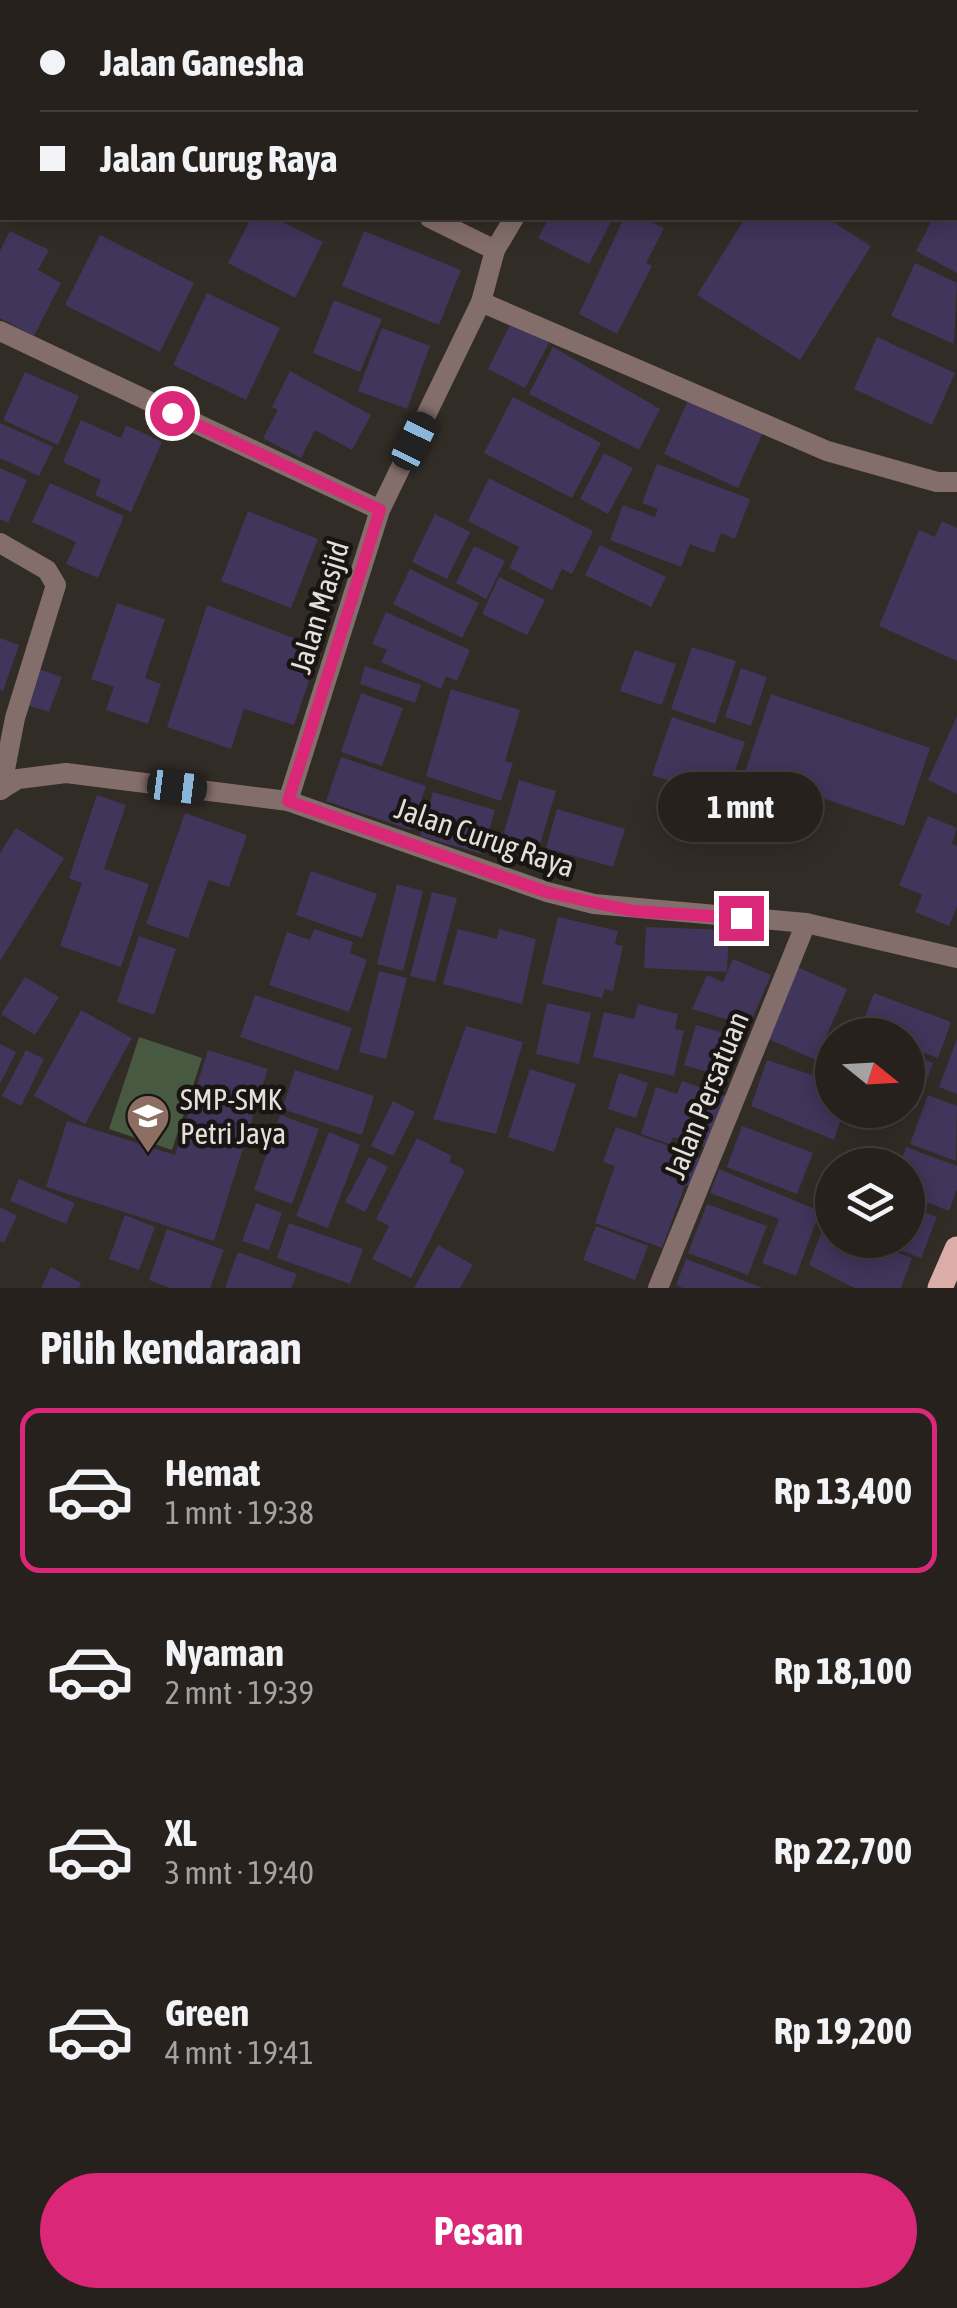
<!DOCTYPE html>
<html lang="id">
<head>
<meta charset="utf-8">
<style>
	:root { --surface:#26211c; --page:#322e29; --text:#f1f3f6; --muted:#a4a3a3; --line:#423e3b; --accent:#db2777 }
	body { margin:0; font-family:"Asap Condensed",sans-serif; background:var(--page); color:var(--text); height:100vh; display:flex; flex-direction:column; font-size:38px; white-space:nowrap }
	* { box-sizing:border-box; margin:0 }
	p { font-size:32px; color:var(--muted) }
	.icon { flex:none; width:55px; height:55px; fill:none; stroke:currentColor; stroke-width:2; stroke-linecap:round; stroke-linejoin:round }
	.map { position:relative; height:1288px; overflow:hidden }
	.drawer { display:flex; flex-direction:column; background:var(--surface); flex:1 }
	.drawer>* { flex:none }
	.banner { position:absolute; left:0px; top:0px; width:958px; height:220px; box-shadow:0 5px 25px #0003,0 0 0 2px var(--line); display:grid; align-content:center; height:220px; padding:0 40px; background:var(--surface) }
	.needle { width:65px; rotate:108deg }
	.buttons { position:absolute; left:815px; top:1018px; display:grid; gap:20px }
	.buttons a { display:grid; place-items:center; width:110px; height:110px; border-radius:50%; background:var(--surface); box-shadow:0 5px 25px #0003,0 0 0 2px var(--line); font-size:50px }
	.end { position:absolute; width:45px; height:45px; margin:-22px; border:12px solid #db2777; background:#fff; box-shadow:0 0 0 5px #fff }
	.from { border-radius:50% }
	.bubble { position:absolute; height:70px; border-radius:35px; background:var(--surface); box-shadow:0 5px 25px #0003,0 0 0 2px var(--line); font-size:32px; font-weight:700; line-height:70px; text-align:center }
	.car { position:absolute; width:30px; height:60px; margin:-30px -15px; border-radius:12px; box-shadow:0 0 8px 2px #0007; background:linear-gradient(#222 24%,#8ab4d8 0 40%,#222 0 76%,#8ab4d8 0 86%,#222 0) }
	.banner b { display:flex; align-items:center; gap:35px; height:95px; font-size:38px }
	.banner b+b { border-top:2px solid var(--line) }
	.banner i { width:25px; height:25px; background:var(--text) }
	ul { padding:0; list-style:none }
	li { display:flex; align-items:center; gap:30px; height:165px; margin:0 20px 15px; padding:0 20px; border:5px solid transparent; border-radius:20px }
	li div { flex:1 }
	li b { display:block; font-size:38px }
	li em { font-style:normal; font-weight:700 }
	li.current { border-color:var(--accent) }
	li>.icon { width:90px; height:90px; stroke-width:1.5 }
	h2 { padding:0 40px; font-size:45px; line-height:120px }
	.action { display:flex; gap:20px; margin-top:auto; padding:20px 40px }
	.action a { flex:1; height:115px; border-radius:60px; background:var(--accent); color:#fff; font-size:40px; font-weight:700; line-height:115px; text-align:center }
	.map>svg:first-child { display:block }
	.green { fill:#475941 }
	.building { fill:#41355b }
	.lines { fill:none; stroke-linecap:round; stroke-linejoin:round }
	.minor { stroke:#846e6b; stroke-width:20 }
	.tertiary { stroke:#846e6b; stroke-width:20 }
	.primary { stroke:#dcada8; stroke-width:25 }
	.route { stroke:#db2777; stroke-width:12 }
	.labels { text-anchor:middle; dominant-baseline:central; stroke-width:9; stroke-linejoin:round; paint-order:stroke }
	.street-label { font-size:30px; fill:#e3dfdb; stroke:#181512 }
	.poi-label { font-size:30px; fill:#e3dfdb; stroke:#181512; text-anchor:start }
</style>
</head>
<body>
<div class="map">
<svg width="957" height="1288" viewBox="0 0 957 1288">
	<rect width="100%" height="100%" fill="#322c26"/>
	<!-- green -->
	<path class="green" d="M139,1037L202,1058L172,1150L109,1129Z"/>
	<!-- building -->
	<g class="building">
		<path d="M251,218H274L323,242L295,298L228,263Z"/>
		<path d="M549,218H613L589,264L538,238Z"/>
		<path d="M624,218H643L664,228L646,263L652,266L617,334L579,314Z"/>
		<path d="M745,218H827L871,246L800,360L697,295Z"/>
		<path d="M933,218H957V273L916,251Z"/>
		<path d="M10,231L49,250L38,270L61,283L34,336L0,318V251Z"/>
		<path d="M364,231L461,270L439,325L342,286Z"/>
		<path d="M100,235L194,283L160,352L65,305Z"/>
		<path d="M915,263L957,283L954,344L891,316Z"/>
		<path d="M207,293L280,328L246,400L173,365Z"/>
		<path d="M334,300L382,319L360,372L313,353Z"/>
		<path d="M511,323L549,343L525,388L488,369Z"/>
		<path d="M382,328L430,346L407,409L358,391Z"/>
		<path d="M877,337L955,373L932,425L854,389Z"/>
		<path d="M553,347L660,409L639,450L529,394Z"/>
		<path d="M290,371L371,415L352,450L315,430L301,458L263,438L278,410L272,407Z"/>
		<path d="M25,372L79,396L58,445L3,420Z"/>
		<path d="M690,396L764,430L738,488L664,454Z"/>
		<path d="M513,397L601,443L572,498L484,453Z"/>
		<path d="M81,420L121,438L126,425L162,442L131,512L95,495L101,480L63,462Z"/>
		<path d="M0,423L53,447L39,476L0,458Z"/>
		<path d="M604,453L633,468L608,514L580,499Z"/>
		<path d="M657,464L750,499L735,539L721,533L714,553L690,544L681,567L610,540L623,505L655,517L658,509L642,503Z"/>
		<path d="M0,468L27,480L8,523L0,519Z"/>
		<path d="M489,478L593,531L572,574L562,569L552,590L509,568L519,547L468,521Z"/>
		<path d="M50,483L124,516L98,578L66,564L76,542L32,522Z"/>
		<path d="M248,511L318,539L291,608L221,581Z"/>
		<path d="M435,514L470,532L447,579L412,562Z"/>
		<path d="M942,521L957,528V661L879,626L919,530L935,537Z"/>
		<path d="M600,545L666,577L651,607L585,575Z"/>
		<path d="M474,546L505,561L486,599L456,583Z"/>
		<path d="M410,569L479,603L462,638L393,604Z"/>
		<path d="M499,577L545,600L527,635L482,614Z"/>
		<path d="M117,603L165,619L145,678L161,684L148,724L106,710L114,687L91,679Z"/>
		<path d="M207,605L320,648L294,725L244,709L231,749L167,727Z"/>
		<path d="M386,612L470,650L457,681L446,676L441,689L381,662L387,650L372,644Z"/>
		<path d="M0,638L19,645L3,691L0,690Z"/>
		<path d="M692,647L736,661L715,724L671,709Z"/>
		<path d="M635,650L676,664L662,705L620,691Z"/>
		<path d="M365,666L421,685L415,703L360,684Z"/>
		<path d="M36,668L62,677L49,712L24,704Z"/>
		<path d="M741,668L767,677L751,726L725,717Z"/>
		<path d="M451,689L520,710L505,761L513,763L501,801L426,776Z"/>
		<path d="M361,693L403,708L382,766L341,752Z"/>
		<path d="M771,694L930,748L904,826L793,788L779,831L731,814Z"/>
		<path d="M957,716V794L928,780Z"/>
		<path d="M672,717L745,742L725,800L652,775Z"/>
		<path d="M341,757L426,786L411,830L326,801Z"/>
		<path d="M519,780L556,791L535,861L499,850Z"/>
		<path d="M433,792L495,810L482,854L420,836Z"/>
		<path d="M97,795L126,805L104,869L149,884L121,967L60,946L82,883L69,878Z"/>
		<path d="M557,809L625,829L613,867L546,848Z"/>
		<path d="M185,813L247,835L229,887L209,880L188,938L146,924Z"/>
		<path d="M928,816L957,828L952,844L957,846V907L949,926L915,912L922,895L899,885Z"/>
		<path d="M16,828L64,858L0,961V853Z"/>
		<path d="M311,871L377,894L362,938L296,915Z"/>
		<path d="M397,884L423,891L403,971L377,964Z"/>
		<path d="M432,892L457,898L435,982L410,976Z"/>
		<path d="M558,917L618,931L615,944L623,946L613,991L605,989L602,998L542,984Z"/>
		<path d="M646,927L729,930L727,972L644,968Z"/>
		<path d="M314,929L353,942L350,953L367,960L349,1012L269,985L287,932L310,940Z"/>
		<path d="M458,929L497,939L499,929L536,939L522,1004L443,984Z"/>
		<path d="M139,936L176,949L154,1015L117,1002Z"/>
		<path d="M733,959L771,975L749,1026L692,1009L707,975L723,982Z"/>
		<path d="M797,967L847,989L816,1060L766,1038Z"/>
		<path d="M379,971L407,978L386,1059L359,1052Z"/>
		<path d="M25,977L59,997L35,1035L1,1014Z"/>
		<path d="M874,993L951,1022L938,1058L908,1047V1035H876L860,1029Z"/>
		<path d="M255,995L352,1028L338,1071L240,1037Z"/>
		<path d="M547,1003L591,1013L579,1064L536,1054Z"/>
		<path d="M638,1004L678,1014L675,1029L684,1031L674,1076L593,1057L604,1012L634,1019Z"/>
		<path d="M81,1010L132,1038L85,1124L34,1096Z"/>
		<path d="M696,1025L730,1035L717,1075L684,1065Z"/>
		<path d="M466,1026L523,1042L496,1134L433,1119Z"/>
		<path d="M957,1039V1094L939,1087Z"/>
		<path d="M0,1044L16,1052L0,1084Z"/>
		<path d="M26,1050L44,1059L21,1106L2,1096Z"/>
		<path d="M208,1050L268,1069L214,1241L46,1187L67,1121L175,1155Z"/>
		<path d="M908,1053L933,1063L917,1107L908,1104Z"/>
		<path d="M767,1060L812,1075L816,1065L832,1070V1110H844L834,1140L751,1106Z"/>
		<path d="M530,1069L576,1084L554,1152L508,1137Z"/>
		<path d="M295,1070L374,1096L362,1135L282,1109Z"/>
		<path d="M619,1073L648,1083L636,1118L608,1109Z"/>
		<path d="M682,1081L729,1097L711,1149L673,1137L670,1144L641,1134L656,1087L677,1094Z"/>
		<path d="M928,1095L957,1106L956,1161L910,1144Z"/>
		<path d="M393,1101L415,1112L393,1156L371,1146Z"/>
		<path d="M280,1115L319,1129L292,1204L254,1190Z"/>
		<path d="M742,1126L813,1153L797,1194L727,1167Z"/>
		<path d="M616,1127L702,1158L692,1187L685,1185L662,1248L595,1223L615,1166L603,1162Z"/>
		<path d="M329,1132L360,1145L328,1228L296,1216Z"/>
		<path d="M417,1138L452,1156L449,1162L465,1170L411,1278L372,1259L389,1226L376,1219Z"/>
		<path d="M906,1147L957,1166V1189L949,1211L908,1195V1165H900Z"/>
		<path d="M369,1157L388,1167L365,1212L345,1202Z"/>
		<path d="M719,1169L820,1211L796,1276L762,1263L779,1219L710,1193Z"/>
		<path d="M19,1179L75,1203L66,1224L10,1201Z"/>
		<path d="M256,1203L282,1213L269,1250L242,1241Z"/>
		<path d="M707,1204L767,1226L748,1275L688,1253Z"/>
		<path d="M908,1206L937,1217L921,1258L874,1240H908Z"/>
		<path d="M0,1207L17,1216L4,1243L0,1241Z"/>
		<path d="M125,1215L155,1227L139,1270L109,1259Z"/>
		<path d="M827,1217L832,1219V1240H862L912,1258L901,1288H855L809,1265Z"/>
		<path d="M289,1223L363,1249L350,1284L277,1258Z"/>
		<path d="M596,1226L648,1246L635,1280L583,1260Z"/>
		<path d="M167,1229L224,1250L210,1288H170L149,1280Z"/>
		<path d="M438,1245L473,1265L460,1288H414Z"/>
		<path d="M238,1252L297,1274L291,1288H225Z"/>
		<path d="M686,1259L763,1288H683L676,1285Z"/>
		<path d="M51,1267L81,1283L79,1288H41Z"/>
	</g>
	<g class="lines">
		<!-- minor -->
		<g class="minor">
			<path d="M762,0L767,2"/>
			<path d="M405,2L406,0"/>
			<path d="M634,2L636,0"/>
			<path d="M955,95L957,96"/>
			<path d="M430,218L495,250"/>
			<path d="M481,302L827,451L937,482H957"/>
			<path d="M0,331L380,510"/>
			<path d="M0,543L47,570L56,585L15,718L1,790"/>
			<path d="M288,801L380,510L481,302L495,250L514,218"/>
			<path d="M658,1288L806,923"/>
		</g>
		<!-- tertiary -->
		<path class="tertiary" d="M0,790L18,779L66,773L288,801L547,892L594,904L806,923L957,958"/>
		<!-- primary -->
		<path class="primary" d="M940,1288L957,1249"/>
	</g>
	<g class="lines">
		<!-- route -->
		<path class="route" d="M172,413L380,510L288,801L546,892L633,911L741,918"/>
	</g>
	<!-- icons -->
	<defs>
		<symbol id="school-pin" viewBox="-11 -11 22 30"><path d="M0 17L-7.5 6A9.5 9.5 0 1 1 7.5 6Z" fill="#8d6e63" stroke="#181512"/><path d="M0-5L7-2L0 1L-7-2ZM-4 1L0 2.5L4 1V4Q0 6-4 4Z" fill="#fff"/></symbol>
	</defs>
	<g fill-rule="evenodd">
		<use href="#school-pin" x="123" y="1091" width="50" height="68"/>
	</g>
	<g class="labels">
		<!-- street labels -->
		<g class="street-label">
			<text transform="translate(319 607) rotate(-73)">Jalan Masjid</text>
			<text transform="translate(485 837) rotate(19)">Jalan Curug Raya</text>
			<text transform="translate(706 1095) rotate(-68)">Jalan Persatuan</text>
		</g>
		<!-- poi labels -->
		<g class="poi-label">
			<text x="180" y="1099">SMP-SMK<tspan x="180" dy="34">Petri Jaya</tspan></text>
		</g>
	</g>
</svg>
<div class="buttons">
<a><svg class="needle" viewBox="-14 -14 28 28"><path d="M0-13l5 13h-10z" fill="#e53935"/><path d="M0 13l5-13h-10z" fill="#a4a3a3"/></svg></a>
<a><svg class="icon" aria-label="layers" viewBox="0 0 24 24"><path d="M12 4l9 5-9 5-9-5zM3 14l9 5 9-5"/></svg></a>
</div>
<i class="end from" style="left:172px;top:413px"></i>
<i class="end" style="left:741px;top:918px"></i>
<div class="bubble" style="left:658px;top:772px;width:165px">1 mnt</div>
<i class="car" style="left:414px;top:441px;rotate:26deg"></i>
<i class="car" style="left:177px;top:787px;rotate:97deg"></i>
<div class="banner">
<b><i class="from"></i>Jalan Ganesha</b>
<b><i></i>Jalan Curug Raya</b>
</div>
</div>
<section class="drawer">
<h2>Pilih kendaraan</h2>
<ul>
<li class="current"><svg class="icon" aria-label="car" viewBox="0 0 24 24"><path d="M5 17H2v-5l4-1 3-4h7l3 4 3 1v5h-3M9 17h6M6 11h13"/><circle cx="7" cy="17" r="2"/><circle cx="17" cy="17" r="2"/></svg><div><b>Hemat</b><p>1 mnt · 19:38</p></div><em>Rp 13,400</em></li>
<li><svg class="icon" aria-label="car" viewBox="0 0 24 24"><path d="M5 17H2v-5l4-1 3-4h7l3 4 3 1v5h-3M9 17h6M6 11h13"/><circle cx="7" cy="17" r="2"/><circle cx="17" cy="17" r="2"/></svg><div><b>Nyaman</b><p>2 mnt · 19:39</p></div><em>Rp 18,100</em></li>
<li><svg class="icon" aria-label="car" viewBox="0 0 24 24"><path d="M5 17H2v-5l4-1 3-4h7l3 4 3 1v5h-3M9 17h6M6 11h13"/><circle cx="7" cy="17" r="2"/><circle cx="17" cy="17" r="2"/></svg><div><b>XL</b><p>3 mnt · 19:40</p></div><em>Rp 22,700</em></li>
<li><svg class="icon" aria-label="car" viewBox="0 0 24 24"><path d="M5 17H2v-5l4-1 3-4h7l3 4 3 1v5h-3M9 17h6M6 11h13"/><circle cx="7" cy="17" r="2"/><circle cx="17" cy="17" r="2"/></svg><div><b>Green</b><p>4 mnt · 19:41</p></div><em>Rp 19,200</em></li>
</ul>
<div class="action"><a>Pesan</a></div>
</section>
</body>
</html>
